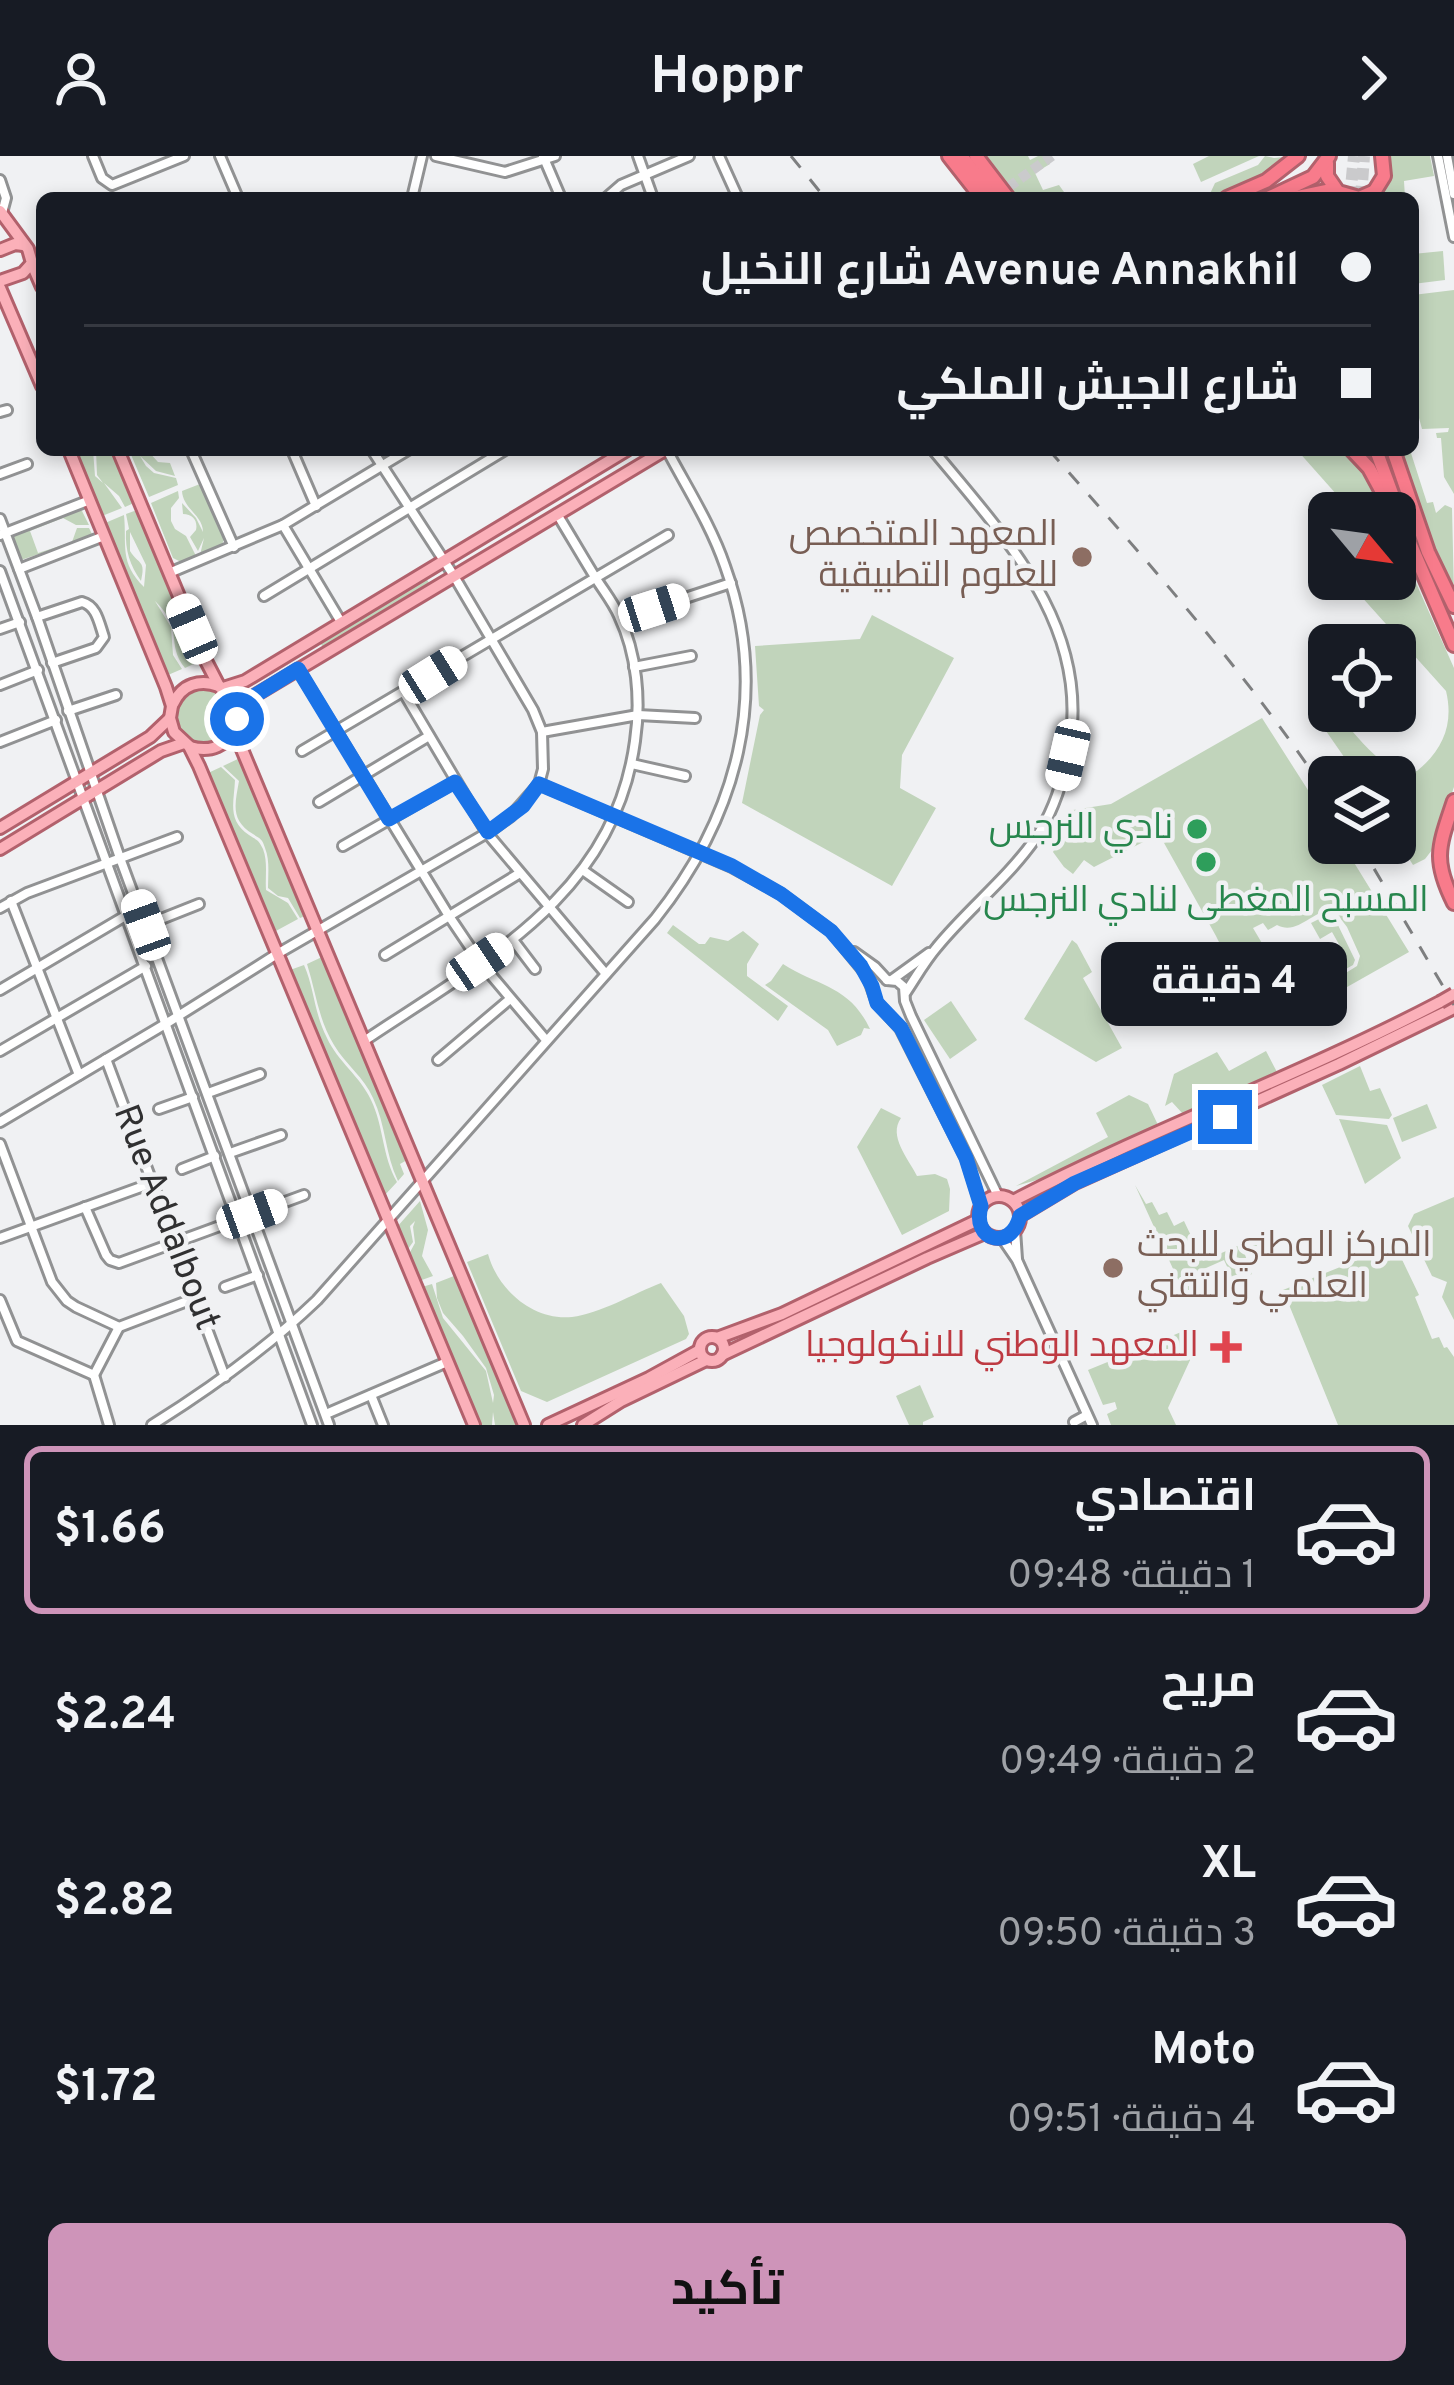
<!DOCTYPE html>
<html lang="ar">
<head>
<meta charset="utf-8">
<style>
	:root { --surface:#171b24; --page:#242831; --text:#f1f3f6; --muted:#9ea1a6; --line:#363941; --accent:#ce94b9 }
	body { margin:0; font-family:Overpass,Cairo,sans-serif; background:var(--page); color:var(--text); direction:rtl; height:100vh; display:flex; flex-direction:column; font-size:45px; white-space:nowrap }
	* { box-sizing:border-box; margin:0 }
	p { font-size:39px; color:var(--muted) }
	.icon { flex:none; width:66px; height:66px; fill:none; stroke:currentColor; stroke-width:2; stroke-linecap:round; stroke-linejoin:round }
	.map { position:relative; height:1269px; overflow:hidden; direction:ltr }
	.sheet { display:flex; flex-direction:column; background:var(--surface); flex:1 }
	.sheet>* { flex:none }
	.hud { position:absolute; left:36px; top:36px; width:1383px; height:264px; border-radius:18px; box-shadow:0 6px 18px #0003; direction:rtl; display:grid; align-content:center; height:264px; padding:0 48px; background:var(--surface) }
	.needle { width:78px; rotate:119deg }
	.tools { position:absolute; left:1308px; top:336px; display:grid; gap:24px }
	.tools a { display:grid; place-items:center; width:108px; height:108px; border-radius:18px; background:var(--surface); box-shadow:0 6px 18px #0003; font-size:60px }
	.end { position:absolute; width:54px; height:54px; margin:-27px; border:15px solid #1a73e8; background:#fff; box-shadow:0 0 0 6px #fff }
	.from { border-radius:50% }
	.bubble { position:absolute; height:84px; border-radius:18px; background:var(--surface); box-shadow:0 6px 18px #0003; font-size:39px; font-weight:700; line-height:84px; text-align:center; direction:rtl }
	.car { position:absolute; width:36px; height:72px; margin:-36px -18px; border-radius:15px; box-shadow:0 0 9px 3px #0007; background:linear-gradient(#fff 24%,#345 0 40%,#fff 0 76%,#345 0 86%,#fff 0) }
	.hud b { display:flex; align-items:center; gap:42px; height:114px; font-size:45px }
	.hud b+b { border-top:3px solid var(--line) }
	.hud i { width:30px; height:30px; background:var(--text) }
	ul { padding:21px 0 0; list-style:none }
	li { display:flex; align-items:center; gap:36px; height:168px; margin:0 24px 18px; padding:0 24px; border:6px solid transparent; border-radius:18px }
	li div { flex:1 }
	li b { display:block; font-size:45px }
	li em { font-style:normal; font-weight:700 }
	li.active { border-color:var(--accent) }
	li>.icon { width:108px; height:108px; stroke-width:1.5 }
	.primary-button { display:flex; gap:24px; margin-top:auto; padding:24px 48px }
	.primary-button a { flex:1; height:138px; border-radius:18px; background:var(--accent); color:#111; font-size:48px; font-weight:700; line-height:138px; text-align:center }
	header { display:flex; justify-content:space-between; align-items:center; height:156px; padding:0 48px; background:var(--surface); font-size:54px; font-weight:700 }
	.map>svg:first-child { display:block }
	.green { fill:#c1d4bb }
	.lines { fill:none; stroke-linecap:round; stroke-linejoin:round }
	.major-tunnel { stroke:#cacacc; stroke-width:10; stroke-dasharray:10 5; stroke-linecap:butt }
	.highway-tunnel { stroke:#cacacc; stroke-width:12; stroke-dasharray:12 6; stroke-linecap:butt }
	.minor-casing { stroke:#919293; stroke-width:14 }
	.major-casing { stroke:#b2616c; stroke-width:16 }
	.highway-casing { stroke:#b2616c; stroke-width:18 }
	.minor { stroke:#fff; stroke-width:8 }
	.major { stroke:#fbb0b9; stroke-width:10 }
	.highway { stroke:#f87b8b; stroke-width:12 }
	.rail { stroke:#7e7f80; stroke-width:3; stroke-dasharray:15 15; stroke-linecap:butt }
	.major-bridge-casing { stroke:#b2616c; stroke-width:16; stroke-linecap:butt }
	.major-bridge { stroke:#fbb0b9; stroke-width:10 }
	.route { stroke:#1a73e8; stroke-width:15 }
	.education-dot { fill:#8d6e63; stroke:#f0f1f3; stroke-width:4.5 }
	.leisure-dot { fill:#2e9e5b; stroke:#f0f1f3; stroke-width:4.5 }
	.health-dot { fill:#e0444e; stroke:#f0f1f3; stroke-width:4.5 }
	.labels { text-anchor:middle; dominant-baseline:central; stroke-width:9; stroke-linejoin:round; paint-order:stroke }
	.education-label { font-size:36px; fill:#785e54; stroke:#f0f1f3; text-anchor:end }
	.leisure-label { font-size:36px; fill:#27864d; stroke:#f0f1f3; text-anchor:end }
	.street-label { font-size:36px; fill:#303031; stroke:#f0f1f3 }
	.health-label { font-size:36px; fill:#be3a42; stroke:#f0f1f3; text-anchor:end }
</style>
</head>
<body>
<header><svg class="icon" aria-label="forward" viewBox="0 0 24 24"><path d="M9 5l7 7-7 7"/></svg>Hoppr<svg class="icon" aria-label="person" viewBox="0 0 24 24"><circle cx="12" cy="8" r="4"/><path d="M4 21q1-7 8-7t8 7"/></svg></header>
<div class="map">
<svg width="1454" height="1269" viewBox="0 0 1454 1269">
	<rect width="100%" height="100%" fill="#f0f1f3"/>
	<!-- green -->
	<g class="green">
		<path d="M983,0H1028L1030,4L1038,0H1048L1050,8L1035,17L1043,34L1059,29L1064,36L1051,42H1015Z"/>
		<path d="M1209,0H1259L1201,26L1193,8Z"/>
		<path d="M1265,0L1274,2L1294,0C1269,17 1241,42 1208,42L1215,27L1258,9Z"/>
		<path d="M1391,0H1430L1434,20L1404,25L1405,42H1378L1391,23Z"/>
		<path d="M1443,95L1445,124L1413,128V98Z"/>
		<path d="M1454,134V338L1444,321L1441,282H1437L1436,277L1448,276L1449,272L1422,273L1419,262H1413V139Z"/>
		<path d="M75,294H93L95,320L103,327L97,319L96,294H112L134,347L125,351L119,340L104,327L122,352L102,360Z"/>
		<path d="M129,294H147L158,306L170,307L175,320L156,315L140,300L146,310L154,317L176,322L178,329L149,341Z"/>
		<path d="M1297,294H1346L1372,324L1386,357H1353Z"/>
		<path d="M1399,294H1410L1427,347L1433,346L1436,357L1445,349L1452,352L1454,438L1422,367Z"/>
		<path d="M200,328L224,384L221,390L200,399L204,382L198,395L190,381L196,374C198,365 193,358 183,358L182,347L196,362L203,376C203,359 183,353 182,335Z"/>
		<path d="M178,335L179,342L171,352V365L175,373L186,380L196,400L181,406L173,402L151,347Z"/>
		<path d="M76,354L82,355L89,369H76L63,362L30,375L38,397L72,386L77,372H89L93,380L18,405L10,381L13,377Z"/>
		<path d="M137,354L200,505L185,512C165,487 185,474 155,445L171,471L173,499L182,513L168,519L105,367L124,359C127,390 119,406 144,431L146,409L130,376V395C139,409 146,404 141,425C130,410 125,394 126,375L129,373L126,358Z"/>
		<path d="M1395,380L1454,512V631L1432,694L1425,703L1413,709L1395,680V621H1358L1310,552L1316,536H1325L1329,540V555H1344L1342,564C1363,585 1384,620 1417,615C1443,594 1454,568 1446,535L1351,429L1354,426L1352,423L1375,429L1386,423H1395Z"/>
		<path d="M425,421L430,428L324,493L319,485Z"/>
		<path d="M872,459L954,502L902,599L900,632L936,652L892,730L742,647L760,559L764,554L759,550L755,490L860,483Z"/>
		<circle cx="204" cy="560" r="27"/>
		<path d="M1262,562L1329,667V687H1342L1409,796L1340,835L1336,823L1357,810L1360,800L1347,771L1334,754C1313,753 1298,780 1277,769L1268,774L1263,767L1253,772L1266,794L1252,803L1283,857L1260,869L1216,780L1159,678L1094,711L1084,704L1073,718L1064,711L1053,696L1073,654L1111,648Z"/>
		<path d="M240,602L305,760L300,762L288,742L278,740L268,732C268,719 270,704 265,692C262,682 260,683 253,678C230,664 235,648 239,625L223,610Z"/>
		<path d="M221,611L235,624C234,647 227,664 249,679C258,685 258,683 263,693C268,706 265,721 266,734L288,747L298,763L274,776L208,617Z"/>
		<path d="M1329,758L1335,763L1355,804L1353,809L1330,822L1338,837L1297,860L1294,854L1303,849L1299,842L1323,828L1317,815L1345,799L1332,776L1320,783L1311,767Z"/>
		<path d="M673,769L699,788H705L710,781L728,785L743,775L759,788L747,808V820L788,850L778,865L667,777Z"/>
		<path d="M1072,784L1077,788L1092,816L1083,822L1122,892L1096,906L1024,863Z"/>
		<path d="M322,801L407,1004L400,1008L404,1018L398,1025C385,998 386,969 373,942C364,921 346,909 334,889C318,863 316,836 307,808Z"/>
		<path d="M783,808C819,831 849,829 870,873L864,872L861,879L837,890L828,874L765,829L771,825Z"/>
		<path d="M304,809C314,831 314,857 327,882C338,906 360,920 371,944C384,971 382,1000 397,1026L384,1040L290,814Z"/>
		<path d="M951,845L977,884L950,903L924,864Z"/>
		<path d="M1266,895L1278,918L1183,958L1172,946L1165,950L1174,918L1217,896L1229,915Z"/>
		<path d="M1360,910L1370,935L1380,932L1392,959L1389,963L1336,959L1322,929Z"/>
		<path d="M1129,939L1148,948L1158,969L1040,1023L1016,1030L1108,981L1096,957Z"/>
		<path d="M1427,948L1437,972L1402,986L1393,962Z"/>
		<path d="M881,952L901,962C888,980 908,1002 917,1020L935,1018L947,1023L950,1033L949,1055L902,1079L857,991Z"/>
		<path d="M1339,963L1387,969L1401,1002L1365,1028Z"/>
		<path d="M1135,1029L1146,1048L1152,1046L1159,1059L1167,1056L1174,1070L1184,1065L1203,1105L1256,1082L1259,1089L1244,1096L1252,1118L1242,1122L1240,1118L1232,1121L1224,1104L1197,1116L1203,1129L1197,1131L1192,1117L1187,1118L1194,1132L1184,1137Z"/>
		<path d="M1454,1041V1164L1442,1141L1447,1126L1432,1120L1408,1070L1414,1058Z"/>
		<path d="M420,1045L428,1074L422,1100L433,1120L419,1125L409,1098L415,1087L413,1071L415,1065L410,1070L413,1086L408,1093L397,1071Z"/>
		<path d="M1395,1089L1419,1139L1415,1141L1432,1183L1439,1181L1444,1192L1447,1191L1454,1201V1269H1338L1283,1134Z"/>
		<path d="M488,1098C498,1134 533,1165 572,1161C599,1158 635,1137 661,1127L684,1160L689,1178L686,1183L547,1246L521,1235L467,1106Z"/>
		<path d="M454,1120L518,1269H495L493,1256L492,1269H480L422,1131L432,1128L443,1162L486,1215L493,1247L494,1239L486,1212L463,1180L443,1157L437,1142L436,1127Z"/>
		<path d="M1191,1172L1197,1189L1168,1252L1176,1269H1111L1107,1258L1117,1253L1115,1246L1103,1249L1088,1214Z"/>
		<path d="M920,1229L934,1261L923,1266V1269H909L896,1240Z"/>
	</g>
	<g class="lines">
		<!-- major-tunnel -->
		<path class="major-tunnel" d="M996,40L1052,0"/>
		<!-- highway-tunnel -->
		<g class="highway-tunnel">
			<path d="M1350,42L1354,0"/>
			<path d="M1361,42L1364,0"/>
		</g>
		<defs>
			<g id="minor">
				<path d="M93,0L102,22L112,29L184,0"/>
				<path d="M220,0L238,42"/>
				<path d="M436,0L505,16L555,0"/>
				<path d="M543,0L561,42"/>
				<path d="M638,0L653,42"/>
				<path d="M719,0L738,42"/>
				<path d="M1438,0L1454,81"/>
				<path d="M1447,0L1454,38"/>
				<path d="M0,24L6,42L2,57"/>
				<path d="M412,42L422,0"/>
				<path d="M606,42L621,29L689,0"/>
				<path d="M0,256L7,254"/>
				<path d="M191,294L234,391"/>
				<path d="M292,294L316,350"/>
				<path d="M0,318L27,308"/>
				<path d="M0,363L37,461L120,702L329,1269"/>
				<path d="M283,369L341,466"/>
				<path d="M0,379L90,344"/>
				<path d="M19,413L104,380"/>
				<path d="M0,415L312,1269"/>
				<path d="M169,417L283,369L408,294"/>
				<path d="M264,440L505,294"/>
				<path d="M37,461L82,446C97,450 99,467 104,481L96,492L52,507"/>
				<path d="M621,463L731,427"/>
				<path d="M0,473L20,466"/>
				<path d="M634,511L691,500"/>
				<path d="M298,513L449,760L480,806L546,884"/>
				<path d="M0,529L38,514"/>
				<path d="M404,537L487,677L606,818"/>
				<path d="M68,555L116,539"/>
				<path d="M542,576L638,559L695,562"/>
				<path d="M0,586L56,564"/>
				<path d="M302,595L668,379"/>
				<path d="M632,608L685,620"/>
				<path d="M539,628L732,711L781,738L831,775L867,819L877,847L900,872L966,1002L981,1050"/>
				<path d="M319,646L429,580"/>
				<path d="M343,690L455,626"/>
				<path d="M584,715L628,746"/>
				<path d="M11,745L79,919"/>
				<path d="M0,752L27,737L177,681"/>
				<path d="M146,769L199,748"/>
				<path d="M513,784L535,813"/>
				<path d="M854,796L875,811L887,824"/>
				<path d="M385,799L520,717"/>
				<path d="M893,823L929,797"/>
				<path d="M887,824L897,825L904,831L905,845L911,860L998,1040"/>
				<path d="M0,834L127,759"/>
				<path d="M906,836C916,821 925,805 937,791C968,753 1007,723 1035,683C1053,657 1062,629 1068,598C1094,474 1006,382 933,294"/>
				<path d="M364,885C481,806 614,741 635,585C641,544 637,498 619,460C613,446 603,434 595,421C582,400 570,379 557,358"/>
				<path d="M0,895L146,810"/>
				<path d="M106,903L225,1221"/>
				<path d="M438,904L510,843"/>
				<path d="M208,937L260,918"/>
				<path d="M159,953L193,941"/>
				<path d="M0,966L167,867L277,798L487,677L511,660L539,628L543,613L542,576L533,554L454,420L372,294"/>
				<path d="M0,988L52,1126L67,1145L76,1151L119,1171L195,1142"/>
				<path d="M230,997L281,979"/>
				<path d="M182,1013L215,1000"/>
				<path d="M85,1051L106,1099L110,1104L119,1107L304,1039"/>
				<path d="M1015,1074L1017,1103"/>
				<path d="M0,1082L152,1027"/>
				<path d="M1002,1082L1017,1104L1092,1269"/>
				<path d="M225,1131L258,1119"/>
				<path d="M0,1144L17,1185L94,1219"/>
				<path d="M94,1219L119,1171"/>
				<path d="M94,1219L109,1269"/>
				<path d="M371,1239L383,1269"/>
				<path d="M326,1258L447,1206"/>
				<path d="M1074,1266L1087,1259"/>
				<path d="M152,1269C211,1232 267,1192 317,1144L655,763C737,660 771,538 725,410C711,369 687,332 667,294"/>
			</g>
			<g id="major">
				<path d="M0,55L28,93L32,107L23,117L0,125"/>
				<path d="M0,94L15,88L23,89"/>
				<path d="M32,108L42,131"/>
				<path d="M0,132L42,230"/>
				<path d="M69,294L166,531L172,550L170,562L174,576L189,590L199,610L474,1269"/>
				<path d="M118,294L206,505L219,530L234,547L235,570L241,591L524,1269"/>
				<path d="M223,532L245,525L627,294"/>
				<path d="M173,548C182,528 200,523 219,530"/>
				<path d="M237,556L254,540L665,294"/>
				<path d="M190,591C211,597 227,590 235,570"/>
				<path d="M0,672L150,581L170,562"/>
				<path d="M0,693L161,595L184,587"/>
				<circle cx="999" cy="1061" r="21"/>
				<path d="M1013,1045C1152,973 1301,919 1440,846"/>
				<path d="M1020,1060L1075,1027L1339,908L1454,852"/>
				<circle cx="712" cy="1193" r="12"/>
				<path d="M717,1182L782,1158L978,1064"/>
				<path d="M722,1199L927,1102L985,1077"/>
				<path d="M548,1269L649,1222L700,1194"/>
				<path d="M583,1269L621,1245L706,1204"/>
			</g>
			<g id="highway">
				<path d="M949,0L982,42"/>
				<path d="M961,0L996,42"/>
				<path d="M976,0L1008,42"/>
				<path d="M1327,7V20L1338,36L1359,42L1373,36"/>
				<path d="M1371,41L1384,20L1382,0"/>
				<path d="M1227,42L1266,25L1298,0"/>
				<path d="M1268,42L1313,21L1329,0"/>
				<path d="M1292,42L1335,33"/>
				<path d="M1352,294L1369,312L1382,336"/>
				<path d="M1376,294L1411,389L1454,489"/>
				<path d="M1393,294L1428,396L1454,450"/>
				<path d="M1454,645C1439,690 1432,703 1454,747"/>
			</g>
		</defs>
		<!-- minor casing -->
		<use href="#minor" class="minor-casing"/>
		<!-- major casing -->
		<use href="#major" class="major-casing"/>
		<!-- highway casing -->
		<use href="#highway" class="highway-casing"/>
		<!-- minor -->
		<use href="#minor" class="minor"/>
		<!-- major -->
		<use href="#major" class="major"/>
		<!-- highway -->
		<use href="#highway" class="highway"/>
		<!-- rail -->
		<g class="rail">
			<path d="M791,0L825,42"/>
			<path d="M1049,294C1148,406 1246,516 1329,641"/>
			<path d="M1359,687L1454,849"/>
		</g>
		<defs>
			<path id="major-bridge" d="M1440,846L1454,838"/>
		</defs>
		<!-- major-bridge casing -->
		<use href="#major-bridge" class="major-bridge-casing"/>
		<!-- major-bridge -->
		<use href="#major-bridge" class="major-bridge"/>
	</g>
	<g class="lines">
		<!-- route -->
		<path class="route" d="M237,563V556L254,540L298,513L389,663L455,626L488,676L523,650L539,628L732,710L781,738L831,775L861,810L872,830L877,847L901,872L966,1002L981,1050C971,1085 1011,1096 1020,1060L1075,1027L1225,961"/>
	</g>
	<!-- markers -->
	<g class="education-dot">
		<circle cx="1082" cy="401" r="12"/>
		<circle cx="1113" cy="1112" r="12"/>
	</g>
	<g class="leisure-dot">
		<circle cx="1197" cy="673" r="12"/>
		<circle cx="1206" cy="706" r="12"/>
	</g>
	<path class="health-dot" d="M1220 1173h12v12h12v12h-12v12h-12v-12h-12v-12h12z"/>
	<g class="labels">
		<!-- education labels -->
		<g class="education-label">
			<text x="1058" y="380">المعهد المتخصص<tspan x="1058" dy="41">للعلوم التطبيقية</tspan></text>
			<text x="1137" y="1091" text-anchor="start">المركز الوطني للبحث<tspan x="1137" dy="41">العلمي والتقني</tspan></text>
		</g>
		<!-- leisure labels -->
		<g class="leisure-label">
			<text x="1173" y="673">نادي النرجس</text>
			<text x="1206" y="746" text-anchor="middle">المسبح المغطى لنادي النرجس</text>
		</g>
		<!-- street labels -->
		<g class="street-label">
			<text transform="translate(165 1062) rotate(69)">Rue Addalbout</text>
		</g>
		<!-- health labels -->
		<g class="health-label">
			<text x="1199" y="1191">المعهد الوطني للانكولوجيا</text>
		</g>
	</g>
</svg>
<div class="tools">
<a><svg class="needle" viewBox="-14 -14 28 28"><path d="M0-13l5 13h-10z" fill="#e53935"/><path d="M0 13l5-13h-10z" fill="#9ea1a6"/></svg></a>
<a><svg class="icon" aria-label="locate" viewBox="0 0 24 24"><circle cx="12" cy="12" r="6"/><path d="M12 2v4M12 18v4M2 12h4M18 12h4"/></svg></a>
<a><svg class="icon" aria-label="layers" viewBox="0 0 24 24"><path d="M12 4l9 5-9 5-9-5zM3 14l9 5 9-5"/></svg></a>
</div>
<i class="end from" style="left:237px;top:563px"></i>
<i class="end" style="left:1225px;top:961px"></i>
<div class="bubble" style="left:1101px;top:786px;width:246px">4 دقيقة</div>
<i class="car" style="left:654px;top:452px;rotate:72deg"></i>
<i class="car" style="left:192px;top:473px;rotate:337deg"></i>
<i class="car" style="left:433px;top:519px;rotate:58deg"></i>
<i class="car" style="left:1068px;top:599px;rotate:193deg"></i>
<i class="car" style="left:146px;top:769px;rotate:340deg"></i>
<i class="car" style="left:480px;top:806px;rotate:56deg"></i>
<i class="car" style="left:252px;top:1058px;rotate:70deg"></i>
<div class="hud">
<b><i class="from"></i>Avenue Annakhil شارع النخيل</b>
<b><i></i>شارع الجيش الملكي</b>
</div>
</div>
<section class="sheet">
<ul>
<li class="active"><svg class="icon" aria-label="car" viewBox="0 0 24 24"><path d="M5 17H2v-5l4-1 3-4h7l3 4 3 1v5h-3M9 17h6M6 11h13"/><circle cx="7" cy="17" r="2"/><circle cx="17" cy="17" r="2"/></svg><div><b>اقتصادي</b><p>1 دقيقة · 09:48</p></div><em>$1.66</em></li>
<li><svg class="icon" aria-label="car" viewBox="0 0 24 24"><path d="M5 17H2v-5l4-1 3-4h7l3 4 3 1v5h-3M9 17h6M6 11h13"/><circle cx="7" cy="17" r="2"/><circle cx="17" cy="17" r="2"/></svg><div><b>مريح</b><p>2 دقيقة · 09:49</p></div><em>$2.24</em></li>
<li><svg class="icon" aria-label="car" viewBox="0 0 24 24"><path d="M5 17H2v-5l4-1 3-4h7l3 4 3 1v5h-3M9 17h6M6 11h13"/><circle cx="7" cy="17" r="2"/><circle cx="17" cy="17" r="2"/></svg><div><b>XL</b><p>3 دقيقة · 09:50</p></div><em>$2.82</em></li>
<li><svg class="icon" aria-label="car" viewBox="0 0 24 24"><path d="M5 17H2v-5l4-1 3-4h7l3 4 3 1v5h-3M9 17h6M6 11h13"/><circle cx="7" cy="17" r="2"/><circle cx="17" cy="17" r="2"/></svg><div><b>Moto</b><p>4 دقيقة · 09:51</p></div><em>$1.72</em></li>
</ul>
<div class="primary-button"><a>تأكيد</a></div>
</section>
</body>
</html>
